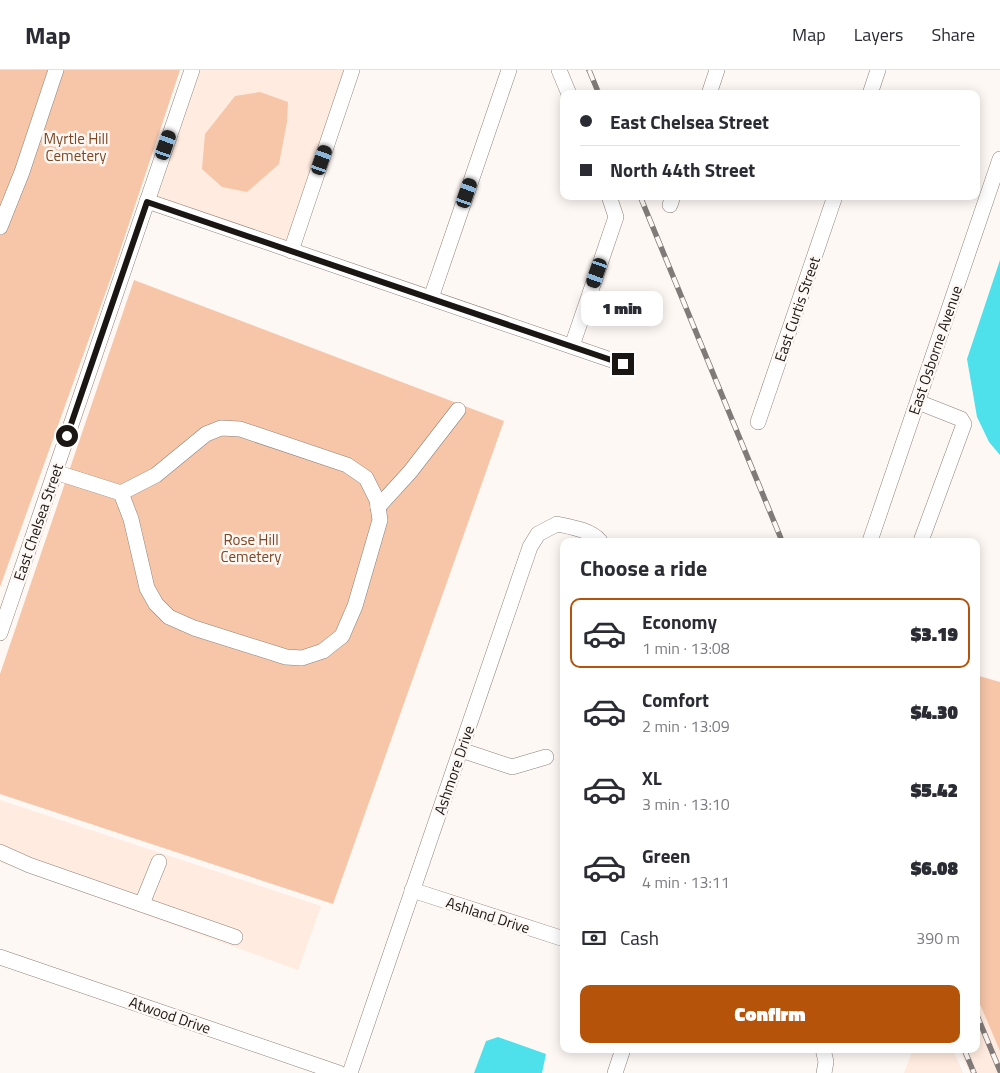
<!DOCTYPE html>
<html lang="en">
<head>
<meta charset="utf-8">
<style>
	:root { --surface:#fff; --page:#f7f7f7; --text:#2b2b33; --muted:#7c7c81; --line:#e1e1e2; --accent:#b45309 }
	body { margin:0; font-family:"Titillium Web",sans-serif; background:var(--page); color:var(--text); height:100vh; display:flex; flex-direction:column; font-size:19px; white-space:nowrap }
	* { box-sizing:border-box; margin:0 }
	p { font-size:16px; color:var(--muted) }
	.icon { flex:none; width:28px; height:28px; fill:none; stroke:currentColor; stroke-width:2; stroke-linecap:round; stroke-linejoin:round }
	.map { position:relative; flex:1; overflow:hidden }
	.details { position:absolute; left:560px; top:468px; width:420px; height:515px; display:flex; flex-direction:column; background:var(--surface); border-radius:10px; box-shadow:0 2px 12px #0003 }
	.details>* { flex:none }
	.guide { position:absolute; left:560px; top:20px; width:420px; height:110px; border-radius:10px; box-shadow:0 2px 12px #0003; display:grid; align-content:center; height:110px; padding:0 20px; background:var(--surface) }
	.end { position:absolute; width:22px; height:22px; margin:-11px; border:6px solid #1a1613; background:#fff; box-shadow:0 0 0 2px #fff }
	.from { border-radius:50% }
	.bubble { position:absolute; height:35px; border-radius:10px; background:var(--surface); box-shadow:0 2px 12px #0003; font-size:16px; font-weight:800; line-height:35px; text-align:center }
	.car { position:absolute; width:15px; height:30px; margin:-15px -8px; border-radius:6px; box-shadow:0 0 4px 1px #0007; background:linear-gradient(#222 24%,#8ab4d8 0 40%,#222 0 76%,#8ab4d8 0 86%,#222 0) }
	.guide b { display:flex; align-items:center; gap:18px; height:48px; font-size:19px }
	.guide b+b { border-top:1px solid var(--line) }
	.guide i { width:12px; height:12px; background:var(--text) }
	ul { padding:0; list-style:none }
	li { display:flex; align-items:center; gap:15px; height:70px; margin:0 10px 8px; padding:0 10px; border:2px solid transparent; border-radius:10px }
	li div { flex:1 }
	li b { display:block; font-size:19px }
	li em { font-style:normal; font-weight:800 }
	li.active { border-color:var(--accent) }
	li>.icon { width:45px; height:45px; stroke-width:1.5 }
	h2 { padding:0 20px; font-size:22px; line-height:60px }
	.pay { display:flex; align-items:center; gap:12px; height:55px; padding:0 20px; font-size:19px }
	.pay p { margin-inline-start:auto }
	.button { display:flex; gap:10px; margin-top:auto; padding:10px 20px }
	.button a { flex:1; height:58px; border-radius:10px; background:var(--accent); color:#fff; font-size:20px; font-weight:800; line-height:58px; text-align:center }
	header { display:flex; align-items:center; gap:30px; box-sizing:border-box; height:70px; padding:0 25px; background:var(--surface); border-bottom:1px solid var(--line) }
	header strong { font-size:24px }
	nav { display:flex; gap:28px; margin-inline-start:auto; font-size:18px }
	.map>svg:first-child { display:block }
	.built { fill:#ffebdf }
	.green { fill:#f7c6a9 }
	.water { fill:#4ee1ec }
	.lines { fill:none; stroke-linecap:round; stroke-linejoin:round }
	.minor-casing { stroke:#8c8079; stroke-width:16 }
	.minor { stroke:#fff; stroke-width:15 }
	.rail-casing { stroke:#807b78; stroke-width:5.5 }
	.rail { stroke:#fef8f5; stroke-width:4; stroke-dasharray:11; stroke-linecap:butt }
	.route { stroke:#1a1613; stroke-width:6 }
	.labels { text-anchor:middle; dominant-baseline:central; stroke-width:5; stroke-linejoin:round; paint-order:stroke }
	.park-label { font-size:15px; fill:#7e4622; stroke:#fef8f5 }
	.street-label { font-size:15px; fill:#1a1613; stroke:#fef8f5 }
</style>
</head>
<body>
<header>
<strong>Map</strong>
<nav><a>Map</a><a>Layers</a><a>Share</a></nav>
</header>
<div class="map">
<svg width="1000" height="1003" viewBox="0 0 1000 1003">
	<rect width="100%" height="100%" fill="#fef8f5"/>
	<!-- built -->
	<g class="built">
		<path d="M200,0H344L286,172L156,128Z"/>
		<path d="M0,730L321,836L298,900L0,792Z"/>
		<path d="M976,925L1000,981V1003H970L959,979H976Z"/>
		<path d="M913,979H953L963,1003H904Z"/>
	</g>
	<!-- green -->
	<g class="green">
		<path d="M0,0H180L113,202L0,517Z"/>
		<path d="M260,22L288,32L287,52L279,94L247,122L222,117L202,99L205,64L235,26Z"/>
		<path d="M134,210L504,351L333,834L0,724V604Z"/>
		<path d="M976,605L1000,612V981L976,925Z"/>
	</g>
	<!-- water -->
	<g class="water">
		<path d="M1000,190V385L989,372L977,347L967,289Z"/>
		<path d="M498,967L546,984L542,1003H474L486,971Z"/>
	</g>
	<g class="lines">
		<defs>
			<g id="minor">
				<path d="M559,0L569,24"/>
				<path d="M709,24L717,0"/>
				<path d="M870,24L878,0"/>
				<path d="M147,131L623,294"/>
				<path d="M670,135L673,126"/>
				<path d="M0,157L22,102L56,0"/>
				<path d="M291,181L352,0"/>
				<path d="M431,228L509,0"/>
				<path d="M572,276L616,147L609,126"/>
				<path d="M918,332L961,349L964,354L921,471"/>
				<path d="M758,352L835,126"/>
				<path d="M55,402L121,423L156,405L206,364L221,358L240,359L347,395L366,408L377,430L380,450L355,536L342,566L323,581L302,588L286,587L194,558L169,547L156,534L147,518L131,449L121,423"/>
				<path d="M378,437L410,402L458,340"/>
				<path d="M870,471L1000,89"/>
				<path d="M0,563L192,0"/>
				<path d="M461,680L512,697L546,687"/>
				<path d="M0,782L29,795L235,867"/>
				<path d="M412,820L564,869"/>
				<path d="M142,834L159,792"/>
				<path d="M0,887L339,1003"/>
				<path d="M823,979L826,992L824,1003"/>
				<path d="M350,1003L530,477L538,464L557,454C571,457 591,460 600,471"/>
				<path d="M615,1003L623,979"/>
			</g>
		</defs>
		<!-- minor casing -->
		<use href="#minor" class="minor-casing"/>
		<!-- minor -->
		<use href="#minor" class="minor"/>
		<defs>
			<g id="rail">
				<path d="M589,0L599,24"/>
				<path d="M640,126L782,471"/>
				<path d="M976,943L1000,1001"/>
				<path d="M964,979L974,1003"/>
			</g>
		</defs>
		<!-- rail casing -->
		<use href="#rail" class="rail-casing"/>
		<!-- rail -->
		<use href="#rail" class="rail"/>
	</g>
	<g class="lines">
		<!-- route -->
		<path class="route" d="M67,366L147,132L623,294"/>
	</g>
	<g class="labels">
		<!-- park labels -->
		<g class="park-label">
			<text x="76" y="68">Myrtle Hill<tspan x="76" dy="17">Cemetery</tspan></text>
			<text x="251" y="469">Rose Hill<tspan x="251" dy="17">Cemetery</tspan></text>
		</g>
		<!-- street labels -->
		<g class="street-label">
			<text transform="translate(797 239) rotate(-71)">East Curtis Street</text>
			<text transform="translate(935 280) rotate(-71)">East Osborne Avenue</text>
			<text transform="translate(38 452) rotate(-71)">East Chelsea Street</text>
			<text transform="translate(454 700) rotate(-71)">Ashmore Drive</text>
			<text transform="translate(488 845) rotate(18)">Ashland Drive</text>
			<text transform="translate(170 945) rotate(19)">Atwood Drive</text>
		</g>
	</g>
</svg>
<i class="end from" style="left:67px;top:366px"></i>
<i class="end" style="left:623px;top:294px"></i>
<div class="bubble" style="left:581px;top:221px;width:82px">1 min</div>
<i class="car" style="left:166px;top:75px;rotate:19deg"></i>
<i class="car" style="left:322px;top:90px;rotate:19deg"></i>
<i class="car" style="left:467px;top:123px;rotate:19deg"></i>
<i class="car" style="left:597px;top:203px;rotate:199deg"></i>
<div class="guide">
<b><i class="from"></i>East Chelsea Street</b>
<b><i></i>North 44th Street</b>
</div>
<section class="details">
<h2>Choose a ride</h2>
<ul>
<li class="active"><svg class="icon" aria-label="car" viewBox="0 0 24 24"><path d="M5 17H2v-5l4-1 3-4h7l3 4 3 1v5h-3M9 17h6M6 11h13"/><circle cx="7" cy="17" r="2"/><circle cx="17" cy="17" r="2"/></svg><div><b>Economy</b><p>1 min · 13:08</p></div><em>$3.19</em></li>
<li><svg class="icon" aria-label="car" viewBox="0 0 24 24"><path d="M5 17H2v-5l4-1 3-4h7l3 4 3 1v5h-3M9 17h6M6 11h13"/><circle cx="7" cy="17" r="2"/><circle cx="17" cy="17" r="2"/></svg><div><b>Comfort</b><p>2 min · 13:09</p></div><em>$4.30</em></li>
<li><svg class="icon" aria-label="car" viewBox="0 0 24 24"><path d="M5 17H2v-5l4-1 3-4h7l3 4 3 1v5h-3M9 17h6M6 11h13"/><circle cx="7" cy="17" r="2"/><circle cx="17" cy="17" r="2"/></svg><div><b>XL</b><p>3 min · 13:10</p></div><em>$5.42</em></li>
<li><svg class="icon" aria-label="car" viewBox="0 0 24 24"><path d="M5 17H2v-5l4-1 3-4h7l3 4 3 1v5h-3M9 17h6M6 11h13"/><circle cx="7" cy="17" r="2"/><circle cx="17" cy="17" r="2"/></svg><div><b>Green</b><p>4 min · 13:11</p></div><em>$6.08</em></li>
</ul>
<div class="pay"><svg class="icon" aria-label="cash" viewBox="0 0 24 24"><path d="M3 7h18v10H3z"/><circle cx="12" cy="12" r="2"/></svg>Cash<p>390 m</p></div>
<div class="button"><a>Confirm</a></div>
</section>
</div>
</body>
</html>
